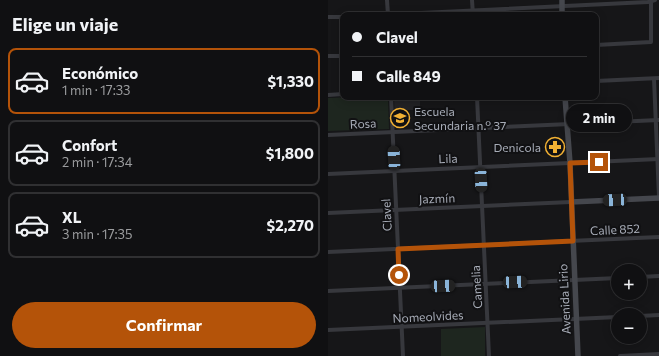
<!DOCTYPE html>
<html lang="es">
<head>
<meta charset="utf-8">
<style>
	:root { --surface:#101012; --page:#1e1e20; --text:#f1f3f6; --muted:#9c9d9f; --line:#303032; --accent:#b45309 }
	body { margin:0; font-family:Commissioner,sans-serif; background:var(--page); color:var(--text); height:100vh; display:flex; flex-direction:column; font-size:15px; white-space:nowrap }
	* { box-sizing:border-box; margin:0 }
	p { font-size:13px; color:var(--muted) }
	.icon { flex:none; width:22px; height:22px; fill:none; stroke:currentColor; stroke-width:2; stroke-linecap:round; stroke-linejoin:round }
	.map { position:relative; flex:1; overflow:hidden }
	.sheet { display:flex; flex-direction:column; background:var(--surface); width:328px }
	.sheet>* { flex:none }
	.guide { position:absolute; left:12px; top:12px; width:259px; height:88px; border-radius:8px; box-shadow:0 2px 10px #0003,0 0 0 1px var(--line); display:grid; align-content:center; height:88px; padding:0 12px; background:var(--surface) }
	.tools { position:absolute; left:283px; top:264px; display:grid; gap:8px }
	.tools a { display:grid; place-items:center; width:36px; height:36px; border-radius:50%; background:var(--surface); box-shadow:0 2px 10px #0003,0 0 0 1px var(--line); font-size:20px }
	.end { position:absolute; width:18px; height:18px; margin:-9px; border:5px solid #b45309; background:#fff; box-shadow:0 0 0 2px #fff }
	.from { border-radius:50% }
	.bubble { position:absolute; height:28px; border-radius:14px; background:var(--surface); box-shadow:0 2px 10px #0003,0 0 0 1px var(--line); font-size:13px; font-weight:700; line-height:28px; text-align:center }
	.car { position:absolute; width:12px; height:24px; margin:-12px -6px; border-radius:5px; box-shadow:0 0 3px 1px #0007; background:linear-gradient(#222 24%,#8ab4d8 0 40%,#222 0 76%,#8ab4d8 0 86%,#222 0) }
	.guide b { display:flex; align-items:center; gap:14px; height:38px; font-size:15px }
	.guide b+b { border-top:1px solid var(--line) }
	.guide i { width:10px; height:10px; background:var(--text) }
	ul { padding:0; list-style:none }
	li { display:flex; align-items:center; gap:12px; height:66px; margin:0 8px 6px; padding:0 4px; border:2px solid var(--line); border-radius:8px }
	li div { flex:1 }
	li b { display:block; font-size:15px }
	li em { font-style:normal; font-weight:700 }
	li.selected { border-color:var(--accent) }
	li>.icon { width:36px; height:36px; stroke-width:1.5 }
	h2 { padding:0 12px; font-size:18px; line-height:48px }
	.primary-button { display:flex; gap:8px; margin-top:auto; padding:8px 12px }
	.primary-button a { flex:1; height:46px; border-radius:24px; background:var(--accent); color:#fff; font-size:16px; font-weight:700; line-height:46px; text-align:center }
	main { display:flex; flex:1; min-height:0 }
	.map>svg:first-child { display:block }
	.built { fill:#222225 }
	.green { fill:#1e261f }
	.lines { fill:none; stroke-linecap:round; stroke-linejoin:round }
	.minor { stroke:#37383d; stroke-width:4 }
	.secondary { stroke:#45474d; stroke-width:5.5 }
	.route { stroke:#b45309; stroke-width:5 }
	.labels { text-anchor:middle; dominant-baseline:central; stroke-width:4; stroke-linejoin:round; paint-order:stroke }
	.poi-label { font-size:12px; fill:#a8adb8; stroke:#111113; text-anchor:start }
	.street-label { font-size:12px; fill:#a8adb8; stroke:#111113 }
</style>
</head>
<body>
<main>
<section class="sheet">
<h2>Elige un viaje</h2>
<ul>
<li class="selected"><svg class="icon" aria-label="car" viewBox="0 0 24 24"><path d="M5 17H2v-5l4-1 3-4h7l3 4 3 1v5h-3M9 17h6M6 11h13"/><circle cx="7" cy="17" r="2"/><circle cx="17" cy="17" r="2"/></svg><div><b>Económico</b><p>1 min · 17:33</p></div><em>$1,330</em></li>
<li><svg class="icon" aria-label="car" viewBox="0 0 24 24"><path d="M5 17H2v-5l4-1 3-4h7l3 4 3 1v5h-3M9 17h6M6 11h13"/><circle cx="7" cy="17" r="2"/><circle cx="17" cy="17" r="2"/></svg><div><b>Confort</b><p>2 min · 17:34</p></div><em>$1,800</em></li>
<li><svg class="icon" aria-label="car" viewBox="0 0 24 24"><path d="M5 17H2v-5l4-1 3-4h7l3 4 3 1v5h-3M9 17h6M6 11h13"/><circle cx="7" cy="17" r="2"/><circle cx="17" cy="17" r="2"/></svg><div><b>XL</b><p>3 min · 17:35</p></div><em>$2,270</em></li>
</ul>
<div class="primary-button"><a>Confirmar</a></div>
</section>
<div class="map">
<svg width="331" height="356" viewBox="0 0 331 356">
	<rect width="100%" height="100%" fill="#161618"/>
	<!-- built -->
	<path class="built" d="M66,97H92V110H77V126L67,127Z"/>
	<!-- green -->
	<g class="green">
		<path d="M23,97H60L61,129L0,131V98Z"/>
		<path d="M157,327V356H113V329Z"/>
	</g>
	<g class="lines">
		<!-- minor -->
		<g class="minor">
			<path d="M59,0L60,15"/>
			<path d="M144,0L145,15"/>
			<path d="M51,15L320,2L327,0"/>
			<path d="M0,17H15"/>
			<path d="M268,45L323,42V0"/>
			<path d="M0,56H15"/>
			<path d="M326,79L331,197"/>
			<path d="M268,81L331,78"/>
			<path d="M0,95L15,94"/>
			<path d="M63,97L75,356"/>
			<path d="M149,97L161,356"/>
			<path d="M0,135L331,120"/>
			<path d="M0,174L331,159"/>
			<path d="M0,213L243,202"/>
			<path d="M0,252L331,237"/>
			<path d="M312,277L331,276"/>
			<path d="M0,291L290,278"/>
			<path d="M312,316L331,315"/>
			<path d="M0,330L290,317"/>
			<path d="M292,356L331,354"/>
		</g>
		<!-- secondary -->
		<g class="secondary">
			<path d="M234,0V15"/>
			<path d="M237,97L242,163L250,356"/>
			<path d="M243,202L331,198"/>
		</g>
	</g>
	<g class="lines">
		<!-- route -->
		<path class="route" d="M71,275L70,249L245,241L242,163L271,162"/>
	</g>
	<!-- icons -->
	<defs>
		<symbol id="school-ring" viewBox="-11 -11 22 22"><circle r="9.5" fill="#111113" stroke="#f2b134" stroke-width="1.5"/><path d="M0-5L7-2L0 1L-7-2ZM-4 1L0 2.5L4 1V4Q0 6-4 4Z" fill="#f2b134"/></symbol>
		<symbol id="pharmacy-ring" viewBox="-11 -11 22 22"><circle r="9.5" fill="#111113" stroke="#f2b134" stroke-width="1.5"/><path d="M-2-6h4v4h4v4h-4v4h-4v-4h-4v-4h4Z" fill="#f2b134"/></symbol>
	</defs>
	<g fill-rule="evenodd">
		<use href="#school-ring" x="61" y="107" width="22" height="22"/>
		<use href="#pharmacy-ring" x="216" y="136" width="22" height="22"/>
	</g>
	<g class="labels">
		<!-- poi labels -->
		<g class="poi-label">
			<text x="86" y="111">Escuela<tspan x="86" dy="14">Secundaria n.° 37</tspan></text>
			<text x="213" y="147" text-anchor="end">Denicola</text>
		</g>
		<!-- street labels -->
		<g class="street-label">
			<text transform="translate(35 123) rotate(-3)">Rosa</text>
			<text transform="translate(120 158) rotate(-2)">Lila</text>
			<text transform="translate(109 198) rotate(-2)">Jazmín</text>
			<text transform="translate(58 215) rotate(-93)">Clavel</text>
			<text transform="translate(287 229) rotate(-3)">Calle 852</text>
			<text transform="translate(148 287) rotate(-93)">Camelia</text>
			<text transform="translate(236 299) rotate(-93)">Avenida Lirio</text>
			<text transform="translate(100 316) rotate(-3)">Nomeolvides</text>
		</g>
	</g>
</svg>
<div class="tools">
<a>+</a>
<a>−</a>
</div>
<i class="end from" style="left:71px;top:275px"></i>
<i class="end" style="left:271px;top:162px"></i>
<div class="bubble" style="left:238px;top:104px;width:66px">2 min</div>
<i class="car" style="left:66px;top:158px;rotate:357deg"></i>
<i class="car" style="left:153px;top:180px;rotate:177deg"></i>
<i class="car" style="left:287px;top:200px;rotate:267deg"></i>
<i class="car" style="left:187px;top:282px;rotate:87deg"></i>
<i class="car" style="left:115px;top:286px;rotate:87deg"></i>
<div class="guide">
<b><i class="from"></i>Clavel</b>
<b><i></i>Calle 849</b>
</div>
</div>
</main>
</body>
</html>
